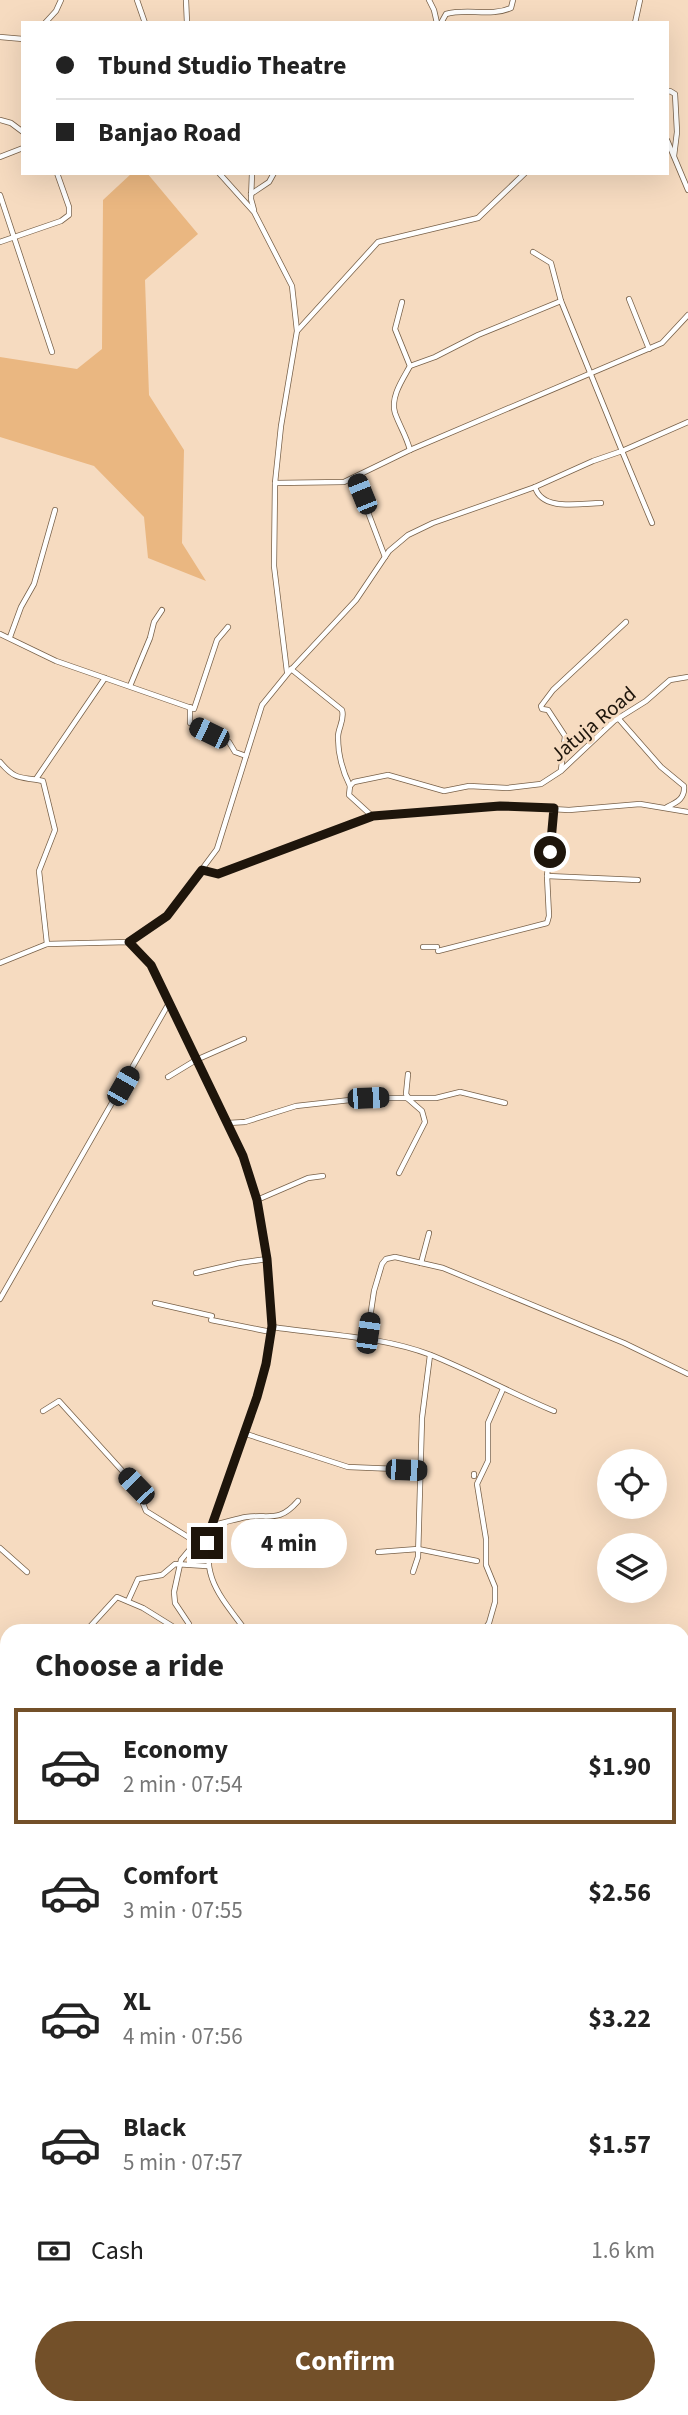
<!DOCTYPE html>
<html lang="en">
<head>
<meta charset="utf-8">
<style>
	:root { --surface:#fff; --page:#f6f6f6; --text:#222; --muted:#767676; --line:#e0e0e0; --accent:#735029 }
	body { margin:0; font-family:"Source Sans 3",sans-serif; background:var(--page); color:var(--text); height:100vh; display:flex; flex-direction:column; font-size:26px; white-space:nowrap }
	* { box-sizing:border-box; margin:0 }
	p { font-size:23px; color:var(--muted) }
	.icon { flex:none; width:38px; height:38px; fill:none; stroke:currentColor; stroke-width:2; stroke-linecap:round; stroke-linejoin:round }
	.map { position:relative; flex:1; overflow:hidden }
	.drawer { position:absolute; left:0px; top:1624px; width:690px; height:791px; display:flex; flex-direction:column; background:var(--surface); border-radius:21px 21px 0 0; box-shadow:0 7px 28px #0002 }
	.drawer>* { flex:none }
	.banner { position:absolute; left:21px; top:21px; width:648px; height:154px; border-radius:0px; box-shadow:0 7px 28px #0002; display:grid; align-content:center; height:154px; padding:0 35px; background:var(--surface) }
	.fabs { position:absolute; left:597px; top:1449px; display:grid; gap:14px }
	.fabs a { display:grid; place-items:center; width:70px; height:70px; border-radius:50%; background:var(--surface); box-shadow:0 7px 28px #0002; font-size:35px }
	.end { position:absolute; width:32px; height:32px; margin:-16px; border:9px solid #1e150b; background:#fff; box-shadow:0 0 0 4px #fff }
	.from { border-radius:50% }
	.bubble { position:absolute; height:49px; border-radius:24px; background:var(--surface); box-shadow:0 7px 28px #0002; font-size:23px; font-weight:700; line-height:49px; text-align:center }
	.car { position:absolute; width:21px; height:42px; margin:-21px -10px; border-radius:9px; box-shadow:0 0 5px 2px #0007; background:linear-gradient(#222 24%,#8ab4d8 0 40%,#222 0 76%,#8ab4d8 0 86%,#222 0) }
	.banner b { display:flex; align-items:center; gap:24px; height:66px; font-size:26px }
	.banner b+b { border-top:2px solid var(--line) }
	.banner i { width:18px; height:18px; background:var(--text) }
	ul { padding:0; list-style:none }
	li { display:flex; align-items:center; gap:21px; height:116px; margin:0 14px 10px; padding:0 21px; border:4px solid transparent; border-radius:0px }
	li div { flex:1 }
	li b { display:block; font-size:26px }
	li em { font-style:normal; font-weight:700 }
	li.on { border-color:var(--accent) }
	li>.icon { width:63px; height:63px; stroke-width:1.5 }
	h2 { padding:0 35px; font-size:32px; line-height:84px }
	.pay { display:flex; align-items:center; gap:18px; height:77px; padding:0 35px; font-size:26px }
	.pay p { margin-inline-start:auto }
	.primary-button { display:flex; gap:14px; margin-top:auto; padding:14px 35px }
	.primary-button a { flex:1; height:80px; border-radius:42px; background:var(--accent); color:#fff; font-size:28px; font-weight:700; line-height:80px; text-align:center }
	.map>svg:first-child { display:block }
	.green { fill:#eab781 }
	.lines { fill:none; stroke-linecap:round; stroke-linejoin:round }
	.street-casing { stroke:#786149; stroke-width:6 }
	.secondary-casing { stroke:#786149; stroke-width:9 }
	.highway-casing { stroke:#8b6233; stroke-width:10 }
	.street { stroke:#fff; stroke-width:4.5 }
	.secondary { stroke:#eedcc8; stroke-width:7 }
	.highway { stroke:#c58b48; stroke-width:9 }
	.route { stroke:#1e150b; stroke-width:9 }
	.labels { text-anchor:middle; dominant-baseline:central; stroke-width:6; stroke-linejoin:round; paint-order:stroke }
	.street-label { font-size:21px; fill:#1e150b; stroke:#f6dbc0 }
</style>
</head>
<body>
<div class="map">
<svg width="688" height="2415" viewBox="0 0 688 2415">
	<rect width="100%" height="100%" fill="#f6dbc0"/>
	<!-- green -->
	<g class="green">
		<path d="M132,173H147L198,234L145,280L149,395L184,450L182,543L206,581L148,558L144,517L94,466L0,437V357L77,369L102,349L103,200Z"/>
		<path d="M0,2201L7,2205V2375L0,2374Z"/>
	</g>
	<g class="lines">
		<defs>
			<g id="street">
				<path d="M137,0L145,23"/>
				<path d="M186,0L187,23"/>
				<path d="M429,0L434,10L437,23"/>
				<path d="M45,23L56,11L61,0"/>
				<path d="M441,23L446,14C467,8 491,17 511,8L513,0"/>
				<path d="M635,23L640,0"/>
				<path d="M0,37L23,39"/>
				<path d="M667,92L670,91L675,94L677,132L674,156"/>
				<path d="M0,120L11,123L23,132"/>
				<path d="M667,140L688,190"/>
				<path d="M0,157L23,148"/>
				<path d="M219,173L254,212L292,286L297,331L281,426L275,483L274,566L287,672"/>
				<path d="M252,173L251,199L254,210"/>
				<path d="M251,194L269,182L274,173"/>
				<path d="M0,195L52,352"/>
				<path d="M0,242L61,221L69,215V207L57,173"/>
				<path d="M629,299L649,349"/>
				<path d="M402,302L395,329L410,366C403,379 390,397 395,413C400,427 406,435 410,450"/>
				<path d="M298,330L378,242L478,218L525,173"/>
				<path d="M410,366L435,357L478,335L561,301"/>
				<path d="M355,478L385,557"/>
				<path d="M275,483L344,482L410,450L662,343L688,315"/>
				<path d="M535,487C542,512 581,503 601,503"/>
				<path d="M652,523L622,451L688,422"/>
				<path d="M0,634L56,661L194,709L217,640L228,627"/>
				<path d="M10,637L21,607L34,584L55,510"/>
				<path d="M291,669L342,710C345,720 338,728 338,737C338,754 343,772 350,786"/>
				<path d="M130,686L150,638L154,622L162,610"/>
				<path d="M190,707V723L229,742L235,752L246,756"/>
				<path d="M618,718L661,767L684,786C685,798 678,802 667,807"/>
				<path d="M0,762C17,782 21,776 43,781L55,830L39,871L47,944"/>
				<path d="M561,770L565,736L548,710L542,709L541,706L553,690L626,622"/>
				<path d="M36,779L105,678"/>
				<path d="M372,816L349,795L350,786L354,782L388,775L444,791L469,786L507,788L541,784L561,771L614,721L646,701L670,680L688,677"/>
				<path d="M202,870L218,874L372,816L500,806L569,810L640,804L688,812"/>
				<path d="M547,876L638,880"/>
				<path d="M129,942L167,916L217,849L262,705L288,673L356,600L389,551L408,535L433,523L535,487L593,461L622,451L561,301L551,263L533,252"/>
				<path d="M423,947H437"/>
				<path d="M438,951L547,923L549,916L547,876L554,808"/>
				<path d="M0,963L47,944L129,942L151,965L243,1156L257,1200L267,1259L272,1327L266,1364L257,1397L212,1525C200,1576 217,1592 246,1631"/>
				<path d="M168,1077L196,1060L244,1039"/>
				<path d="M408,1097L406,1094L408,1074"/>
				<path d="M228,1123L245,1122L296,1106L368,1098H436L460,1092L505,1103"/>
				<path d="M399,1173L425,1122L422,1111L407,1098"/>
				<path d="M257,1200L308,1178L323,1176"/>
				<path d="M421,1263L429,1233"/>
				<path d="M196,1273L239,1263L267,1259"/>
				<path d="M0,1299L169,1003"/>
				<path d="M155,1303L212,1316"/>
				<path d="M211,1320L271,1332"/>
				<path d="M272,1327C325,1335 381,1336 431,1355C473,1372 513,1394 554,1411"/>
				<path d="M367,1338L374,1291L382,1264L386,1259L395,1257L443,1268L624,1343L688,1374"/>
				<path d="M43,1411L59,1401L136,1486L146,1511L196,1542L207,1543"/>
				<path d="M243,1433L348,1467L421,1470"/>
				<path d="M474,1476V1474"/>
				<path d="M212,1525C224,1523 235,1519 246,1517C270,1514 279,1523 298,1501"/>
				<path d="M0,1548L27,1572"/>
				<path d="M378,1552L418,1549L477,1561"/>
				<path d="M413,1572L418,1557L422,1418L430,1355"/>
				<path d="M128,1601L138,1579L162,1575L175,1564L207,1566"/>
				<path d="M86,1631L117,1597L143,1608L180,1631"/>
				<path d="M189,1631V1624L175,1603L174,1592L181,1560L196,1542"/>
				<path d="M483,1631L489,1623L495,1602V1587L486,1565V1539L477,1484L488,1461V1423L503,1389"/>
				<path d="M513,1631V1629"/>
				<path d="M682,1641L688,1642"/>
				<path d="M0,1761L7,1750"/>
				<path d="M682,2172L688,2170"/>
				<path d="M682,2324L688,2317"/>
				<path d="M682,2391H688"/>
				<path d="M124,2408L128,2415"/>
				<path d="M299,2408L303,2412L320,2408"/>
				<path d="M356,2408L369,2415"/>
				<path d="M590,2413L597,2408"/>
				<path d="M91,2415L96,2408"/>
			</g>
			<path id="secondary" d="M251,2415L252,2408"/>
			<g id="highway">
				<path d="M0,1802L7,1803"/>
				<path d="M682,1920H688"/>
			</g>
		</defs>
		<!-- street casing -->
		<use href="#street" class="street-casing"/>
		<!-- secondary casing -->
		<use href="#secondary" class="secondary-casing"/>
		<!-- highway casing -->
		<use href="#highway" class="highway-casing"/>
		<!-- street -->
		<use href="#street" class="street"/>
		<!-- secondary -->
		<use href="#secondary" class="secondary"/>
		<!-- highway -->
		<use href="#highway" class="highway"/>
	</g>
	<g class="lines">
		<!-- route -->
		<path class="route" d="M207,1543L212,1525L257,1397L266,1364L272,1326L267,1259L257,1200L243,1156L151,965L129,942L167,916L202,870L218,874L373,816L500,806L554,808L550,852"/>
	</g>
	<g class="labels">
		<!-- street labels -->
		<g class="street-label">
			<text transform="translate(593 724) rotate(-40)">Jatuja Road</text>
		</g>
	</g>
</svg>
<div class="fabs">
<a><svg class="icon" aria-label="locate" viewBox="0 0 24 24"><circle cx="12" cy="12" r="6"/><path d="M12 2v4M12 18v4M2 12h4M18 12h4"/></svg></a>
<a><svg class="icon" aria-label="layers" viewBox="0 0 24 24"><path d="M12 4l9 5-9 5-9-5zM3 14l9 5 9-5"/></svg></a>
</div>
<i class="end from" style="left:550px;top:852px"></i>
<i class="end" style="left:207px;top:1543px"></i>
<div class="bubble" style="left:231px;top:1519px;width:116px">4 min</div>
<i class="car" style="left:362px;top:494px;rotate:338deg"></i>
<i class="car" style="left:209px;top:733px;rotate:296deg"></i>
<i class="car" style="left:123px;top:1086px;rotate:30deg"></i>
<i class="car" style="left:368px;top:1098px;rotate:88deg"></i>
<i class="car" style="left:368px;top:1333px;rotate:8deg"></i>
<i class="car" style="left:406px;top:1470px;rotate:92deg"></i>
<i class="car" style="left:136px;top:1486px;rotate:316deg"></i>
<div class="banner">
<b><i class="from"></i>Tbund Studio Theatre</b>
<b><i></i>Banjao Road</b>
</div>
<section class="drawer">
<h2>Choose a ride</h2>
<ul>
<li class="on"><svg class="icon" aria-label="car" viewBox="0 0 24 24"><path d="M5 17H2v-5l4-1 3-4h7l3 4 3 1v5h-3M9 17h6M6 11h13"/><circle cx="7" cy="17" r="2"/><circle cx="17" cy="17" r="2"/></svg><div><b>Economy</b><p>2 min · 07:54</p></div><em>$1.90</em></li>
<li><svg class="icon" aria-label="car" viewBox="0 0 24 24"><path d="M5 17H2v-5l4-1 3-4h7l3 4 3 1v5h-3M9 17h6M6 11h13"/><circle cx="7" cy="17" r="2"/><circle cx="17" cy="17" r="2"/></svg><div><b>Comfort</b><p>3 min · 07:55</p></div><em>$2.56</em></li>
<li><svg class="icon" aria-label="car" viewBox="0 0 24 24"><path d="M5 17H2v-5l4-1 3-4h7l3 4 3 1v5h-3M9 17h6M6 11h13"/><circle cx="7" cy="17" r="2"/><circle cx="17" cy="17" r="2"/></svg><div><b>XL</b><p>4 min · 07:56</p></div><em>$3.22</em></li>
<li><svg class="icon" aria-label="car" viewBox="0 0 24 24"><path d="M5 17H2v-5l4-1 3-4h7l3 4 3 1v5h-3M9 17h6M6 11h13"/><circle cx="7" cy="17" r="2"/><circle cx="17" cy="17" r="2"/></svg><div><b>Black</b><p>5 min · 07:57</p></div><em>$1.57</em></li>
</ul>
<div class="pay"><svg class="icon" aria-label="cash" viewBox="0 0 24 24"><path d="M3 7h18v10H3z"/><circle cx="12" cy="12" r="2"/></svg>Cash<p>1.6 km</p></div>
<div class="primary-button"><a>Confirm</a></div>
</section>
</div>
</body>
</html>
